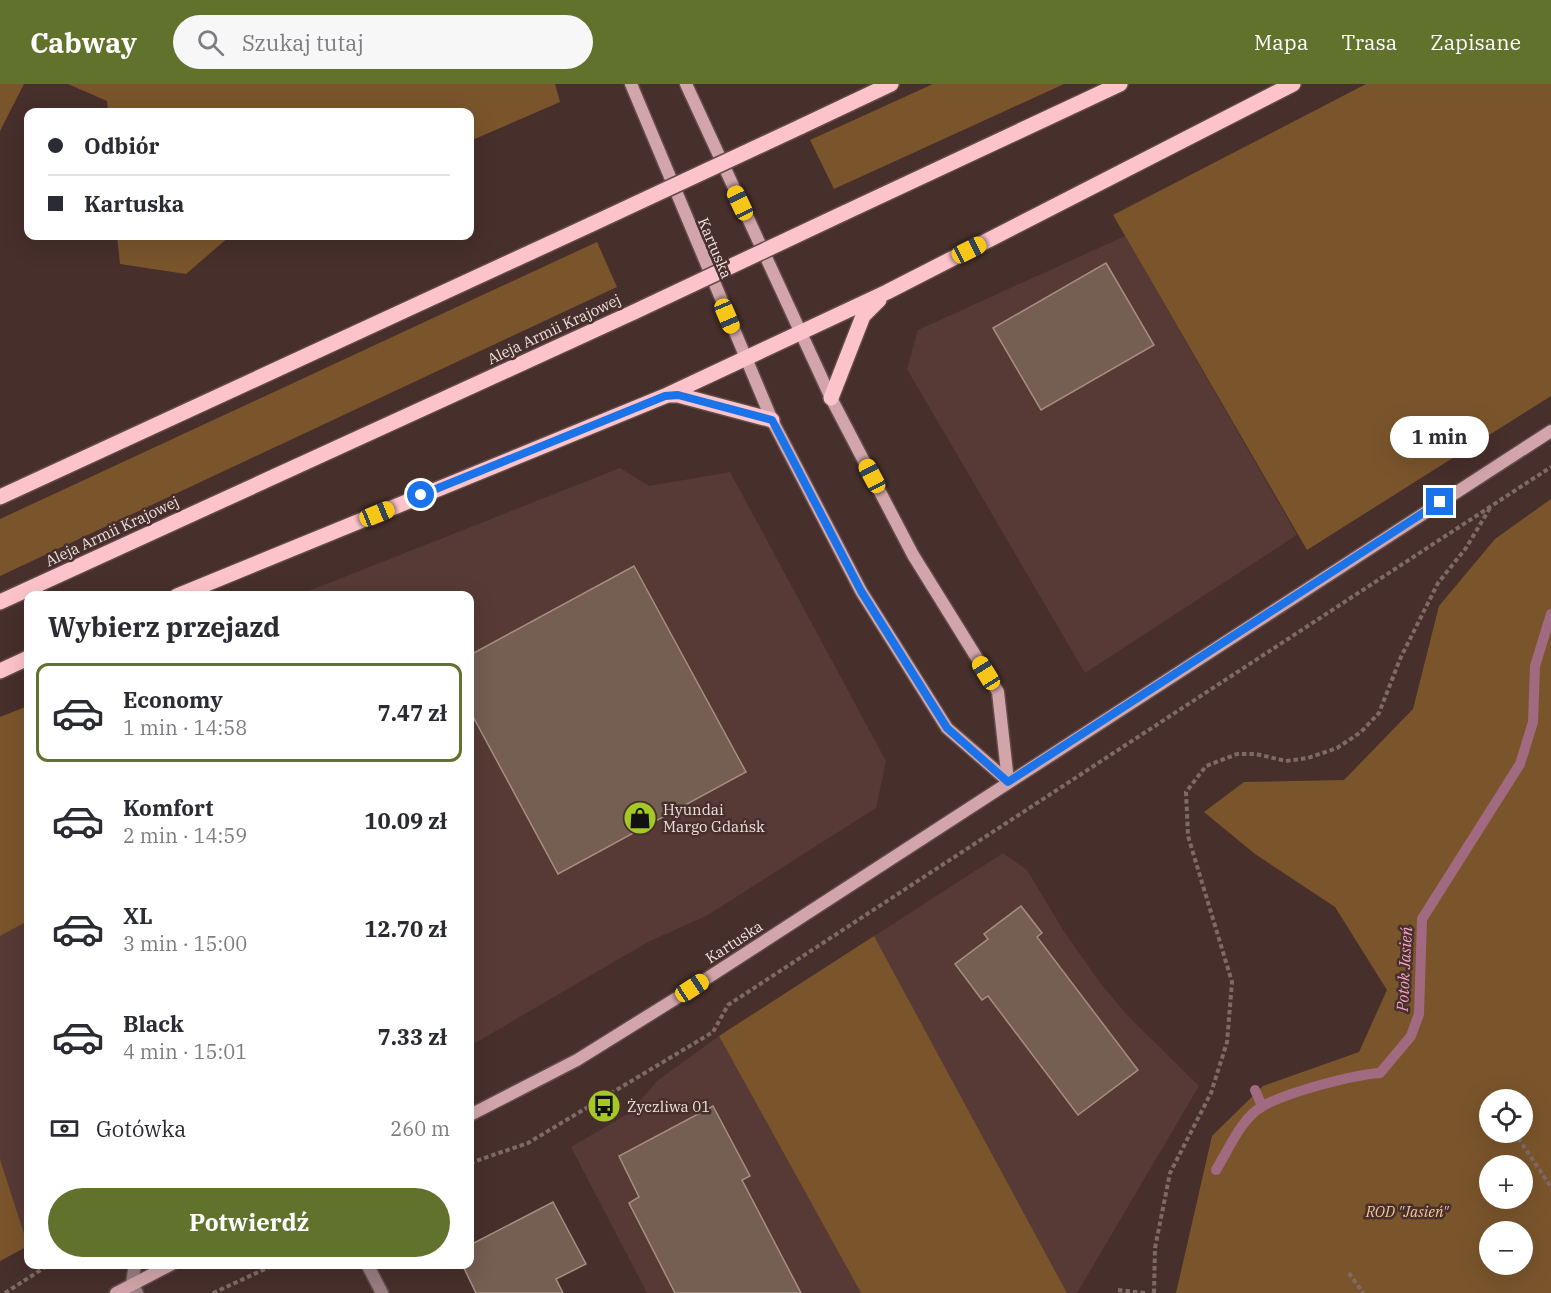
<!DOCTYPE html>
<html lang="pl">
<head>
<meta charset="utf-8">
<style>
	:root { --surface:#fff; --page:#f7f7f7; --text:#2b2b33; --muted:#7c7c81; --line:#e1e1e2; --accent:#61722d }
	body { margin:0; font-family:"IBM Plex Serif",serif; background:var(--page); color:var(--text); height:100vh; display:flex; flex-direction:column; font-size:22px; white-space:nowrap }
	* { box-sizing:border-box; margin:0 }
	p { font-size:20px; color:var(--muted) }
	.icon { flex:none; width:33px; height:33px; fill:none; stroke:currentColor; stroke-width:2; stroke-linecap:round; stroke-linejoin:round }
	.map { position:relative; flex:1; overflow:hidden }
	.details { position:absolute; left:24px; top:507px; width:450px; height:678px; display:flex; flex-direction:column; background:var(--surface); border-radius:12px; box-shadow:0 6px 24px #0002 }
	.details>* { flex:none }
	.hud { position:absolute; left:24px; top:24px; width:450px; height:132px; border-radius:12px; box-shadow:0 6px 24px #0002; display:grid; align-content:center; height:132px; padding:0 24px; background:var(--surface) }
	.controls { position:absolute; left:1479px; top:1005px; display:grid; gap:12px }
	.controls a { display:grid; place-items:center; width:54px; height:54px; border-radius:50%; background:var(--surface); box-shadow:0 6px 24px #0002; font-size:30px }
	.end { position:absolute; width:27px; height:27px; margin:-14px; border:8px solid #1a73e8; background:#fff; box-shadow:0 0 0 3px #fff }
	.from { border-radius:50% }
	.bubble { position:absolute; height:42px; border-radius:21px; background:var(--surface); box-shadow:0 6px 24px #0002; font-size:20px; font-weight:700; line-height:42px; text-align:center }
	.car { position:absolute; width:18px; height:36px; margin:-18px -9px; border-radius:8px; box-shadow:0 0 4px 2px #0007; background:linear-gradient(#f5c518 24%,#345 0 40%,#f5c518 0 76%,#345 0 86%,#f5c518 0) }
	.hud b { display:flex; align-items:center; gap:21px; height:57px; font-size:22px }
	.hud b+b { border-top:2px solid var(--line) }
	.hud i { width:15px; height:15px; background:var(--text) }
	ul { padding:0; list-style:none }
	li { display:flex; align-items:center; gap:18px; height:99px; margin:0 12px 9px; padding:0 12px; border:3px solid transparent; border-radius:12px }
	li div { flex:1 }
	li b { display:block; font-size:22px }
	li em { font-style:normal; font-weight:700 }
	li.on { border-color:var(--accent) }
	li>.icon { width:54px; height:54px; stroke-width:1.5 }
	h2 { padding:0 24px; font-size:27px; line-height:72px }
	.pay { display:flex; align-items:center; gap:15px; height:66px; padding:0 24px; font-size:22px }
	.pay p { margin-inline-start:auto }
	.cta { display:flex; gap:12px; margin-top:auto; padding:12px 24px }
	.cta a { flex:1; height:69px; border-radius:36px; background:var(--accent); color:#fff; font-size:24px; font-weight:700; line-height:69px; text-align:center }
	header { display:flex; align-items:center; gap:36px; box-sizing:border-box; height:84px; padding:0 30px; background:var(--accent); color:#fff }
	header strong { font-size:28px }
	nav { display:flex; gap:33px; margin-inline-start:auto; font-size:21px }
	.search { width:420px; height:54px; background:var(--page); display:flex; align-items:center; gap:15px; box-sizing:border-box; padding:0 21px; border-radius:33px; color:var(--muted); font-size:22px }
	.map>svg:first-child { display:block }
	.built { fill:#573a35 }
	.green { fill:#7a552c; fill-rule:evenodd }
	.lines { fill:none; stroke-linecap:round; stroke-linejoin:round }
	.stream { stroke:#a16a81; stroke-width:10 }
	.building { fill:#755e52; stroke:#a78e81; stroke-width:1.5 }
	.lane-casing { stroke:#624b48; stroke-width:15 }
	.street-casing { stroke:#624b48; stroke-width:15 }
	.secondary-casing { stroke:#624b48; stroke-width:15 }
	.primary-casing { stroke:#624b48; stroke-width:18 }
	.path { stroke:#7f6a66; stroke-width:4; stroke-dasharray:4.5 3; stroke-linecap:butt }
	.lane { stroke:#997d80; stroke-width:12 }
	.street { stroke:#997d80; stroke-width:12 }
	.secondary { stroke:#d1a5aa; stroke-width:12 }
	.primary { stroke:#fcc3ca; stroke-width:15 }
	.primary-bridge-casing { stroke:#624b48; stroke-width:18; stroke-linecap:butt }
	.primary-bridge { stroke:#fcc3ca; stroke-width:15 }
	.route { stroke:#1a73e8; stroke-width:8 }
	.labels { text-anchor:middle; dominant-baseline:central; stroke-width:5; stroke-linejoin:round; paint-order:stroke }
	.street-label { font-size:15px; fill:#f0e1de; stroke:#472f2b }
	.poi-label { font-size:15px; fill:#f0e1de; stroke:#472f2b; text-anchor:start }
	.park-label { font-size:15px; font-style:italic; fill:#f9c897; stroke:#472f2b }
	.water-label { font-size:16px; font-style:italic; fill:#f4a2c6; stroke:#472f2b }
</style>
</head>
<body>
<header>
<strong>Cabway</strong>
<div class="search"><svg class="icon" aria-label="search" viewBox="0 0 24 24"><circle cx="10" cy="10" r="6"/><path d="M15 15l6 6"/></svg>Szukaj tutaj</div>
<nav><a>Mapa</a><a>Trasa</a><a>Zapisane</a></nav>
</header>
<div class="map">
<svg width="1551" height="1209" viewBox="0 0 1551 1209">
	<rect width="100%" height="100%" fill="#472f2b"/>
	<!-- built -->
	<g class="built">
		<path d="M1125,152L1297,451L1085,589L907,285L918,246Z"/>
		<path d="M620,384L649,402L730,388L886,677L876,724L708,831L648,858L470,962V512H296Z"/>
		<path d="M1003,769L1027,786L1063,846L1098,896L1127,931L1199,1002L1077,1209H1067L874,852Z"/>
		<path d="M28,837V1162L0,1075V852Z"/>
		<path d="M719,952L861,1209H647L571,1063L629,1029L657,997Z"/>
	</g>
	<!-- green -->
	<g class="green">
		<path d="M0,0H24L0,47Z"/>
		<path d="M68,0H555L560,18L470,57V28H108L107,17Z"/>
		<path d="M933,0H1064L834,105L810,56Z"/>
		<path d="M1366,0H1551V312L1307,466L1113,131Z"/>
		<path d="M117,152H230L186,190L120,180Z"/>
		<path d="M597,158L617,203L0,492V435Z"/>
		<path d="M1551,415V1209H1176L1212,1052L1263,1002L1359,968L1387,906L1335,823L1255,770L1204,728L1244,698L1344,696L1413,625L1439,522L1495,455ZM1490,1016H1522V1048H1490ZM1490,1082H1522V1114H1490ZM1490,1148H1522V1180H1490Z"/>
		<path d="M28,622V837L0,852V633Z"/>
		<path d="M874,852L1067,1209H861L719,952Z"/>
		<path d="M0,1075L28,1162L0,1177Z"/>
	</g>
	<g class="lines">
		<!-- stream -->
		<g class="stream">
			<path d="M1255,1006L1262,1022"/>
			<path d="M1216,1086C1229,1065 1241,1034 1263,1022C1288,1008 1352,991 1380,989L1411,952L1419,930L1422,835L1520,680L1533,638L1535,582L1551,530"/>
		</g>
	</g>
	<!-- building -->
	<g class="building">
		<path d="M1106,179L1154,261L1041,326L993,244Z"/>
		<path d="M634,482L746,688L558,790L470,627V571Z"/>
		<path d="M1021,822L1042,849L1037,853L1138,986L1078,1031L988,912L982,916L955,880L988,855L984,850Z"/>
		<path d="M713,1022L750,1092L742,1096L801,1209H675L629,1119L639,1113L619,1072Z"/>
		<path d="M553,1118L586,1180L556,1195L563,1209H476L462,1180H470V1161Z"/>
	</g>
	<g class="lines">
		<defs>
			<path id="lane" d="M135,1180L132,1200L137,1209"/>
			<path id="street" d="M367,1180L382,1209"/>
			<g id="secondary">
				<path d="M631,0L772,336L861,507L947,644L1008,697"/>
				<path d="M686,0L831,314L913,471L998,608L1008,697"/>
				<path d="M470,1031L577,976L675,915L1551,347"/>
				<path d="M116,1209L172,1180"/>
			</g>
			<g id="primary">
				<path d="M800,43L891,0"/>
				<path d="M844,129L1120,0"/>
				<path d="M668,311H678L772,336"/>
				<path d="M831,314L863,232L879,216"/>
				<path d="M0,413L592,140"/>
				<path d="M177,512L665,312L887,208L1293,0"/>
				<path d="M0,518L634,228"/>
				<path d="M0,587L28,574"/>
			</g>
		</defs>
		<!-- lane casing -->
		<use href="#lane" class="lane-casing"/>
		<!-- street casing -->
		<use href="#street" class="street-casing"/>
		<!-- secondary casing -->
		<use href="#secondary" class="secondary-casing"/>
		<!-- primary casing -->
		<use href="#primary" class="primary-casing"/>
		<!-- path -->
		<g class="path">
			<path d="M1514,1048L1551,1103"/>
			<path d="M470,1079L528,1059L713,948L728,921L1551,383"/>
			<path d="M1349,1189L1363,1209"/>
			<path d="M1118,1206L1145,1209"/>
			<path d="M5,1209L50,1180"/>
			<path d="M213,1209L276,1180"/>
			<path d="M1154,1209L1155,1164L1170,1089L1211,1009L1227,958L1232,898L1188,752L1186,708L1206,682L1237,670H1256L1286,677L1308,674L1337,664L1361,648L1379,629L1400,575L1438,499L1466,464L1490,424"/>
		</g>
		<!-- lane -->
		<use href="#lane" class="lane"/>
		<!-- street -->
		<use href="#street" class="street"/>
		<!-- secondary -->
		<use href="#secondary" class="secondary"/>
		<!-- primary -->
		<use href="#primary" class="primary"/>
		<defs>
			<g id="primary-bridge">
				<path d="M592,140L800,43"/>
				<path d="M634,228L844,129"/>
			</g>
		</defs>
		<!-- primary-bridge casing -->
		<use href="#primary-bridge" class="primary-bridge-casing"/>
		<!-- primary-bridge -->
		<use href="#primary-bridge" class="primary-bridge"/>
	</g>
	<g class="lines">
		<!-- route -->
		<path class="route" d="M421,411L665,312L678,311L772,336L861,507L947,644L1008,698L1440,418"/>
	</g>
	<!-- icons -->
	<defs>
		<symbol id="shop-disc" viewBox="-11 -11 22 22"><circle r="9.5" fill="#a4c825" stroke="#472f2b"/><path d="M-5-2.5h2.3a2.7 3.5 0 0 1 5.4 0H5L5.5 6h-11ZM-1.5-2.5h3a1.5 2.3 0 0 0-3 0Z" fill="#111"/></symbol>
		<symbol id="bus-disc" viewBox="-11 -11 22 22"><circle r="9.5" fill="#a4c825" stroke="#472f2b"/><path d="M-5-6H5V4H4V6H2V4H-2V6H-4V4H-5ZM-3.5-4V0h7V-4ZM-3.5 1.2v1.5H-2V1.2ZM2 1.2v1.5H3.5V1.2Z" fill="#111"/></symbol>
	</defs>
	<g fill-rule="evenodd">
		<use href="#shop-disc" x="621" y="715" width="38" height="38"/>
		<use href="#bus-disc" x="585" y="1003" width="38" height="38"/>
	</g>
	<g class="labels">
		<!-- street labels -->
		<g class="street-label">
			<text transform="translate(715 164) rotate(67)">Kartuska</text>
			<text transform="translate(554 245) rotate(-25)">Aleja Armii Krajowej</text>
			<text transform="translate(112 447) rotate(-25)">Aleja Armii Krajowej</text>
			<text transform="translate(734 858) rotate(-33)">Kartuska</text>
		</g>
		<!-- poi labels -->
		<g class="poi-label">
			<text x="663" y="725">Hyundai<tspan x="663" dy="17">Margo Gdańsk</tspan></text>
			<text x="627" y="1022">Życzliwa 01</text>
		</g>
		<!-- park labels -->
		<g class="park-label">
			<text x="1407" y="1127">ROD "Jasień"</text>
		</g>
		<!-- water labels -->
		<g class="water-label">
			<text transform="translate(1404 885) rotate(-87)">Potok Jasień</text>
		</g>
	</g>
</svg>
<div class="controls">
<a><svg class="icon" aria-label="locate" viewBox="0 0 24 24"><circle cx="12" cy="12" r="6"/><path d="M12 2v4M12 18v4M2 12h4M18 12h4"/></svg></a>
<a>+</a>
<a>−</a>
</div>
<i class="end from" style="left:421px;top:411px"></i>
<i class="end" style="left:1440px;top:418px"></i>
<div class="bubble" style="left:1390px;top:332px;width:99px">1 min</div>
<i class="car" style="left:740px;top:119px;rotate:335deg"></i>
<i class="car" style="left:969px;top:166px;rotate:63deg"></i>
<i class="car" style="left:727px;top:232px;rotate:157deg"></i>
<i class="car" style="left:872px;top:392px;rotate:332deg"></i>
<i class="car" style="left:377px;top:430px;rotate:68deg"></i>
<i class="car" style="left:986px;top:589px;rotate:328deg"></i>
<i class="car" style="left:692px;top:904px;rotate:57deg"></i>
<div class="hud">
<b><i class="from"></i>Odbiór</b>
<b><i></i>Kartuska</b>
</div>
<section class="details">
<h2>Wybierz przejazd</h2>
<ul>
<li class="on"><svg class="icon" aria-label="car" viewBox="0 0 24 24"><path d="M5 17H2v-5l4-1 3-4h7l3 4 3 1v5h-3M9 17h6M6 11h13"/><circle cx="7" cy="17" r="2"/><circle cx="17" cy="17" r="2"/></svg><div><b>Economy</b><p>1 min · 14:58</p></div><em>7.47 zł</em></li>
<li><svg class="icon" aria-label="car" viewBox="0 0 24 24"><path d="M5 17H2v-5l4-1 3-4h7l3 4 3 1v5h-3M9 17h6M6 11h13"/><circle cx="7" cy="17" r="2"/><circle cx="17" cy="17" r="2"/></svg><div><b>Komfort</b><p>2 min · 14:59</p></div><em>10.09 zł</em></li>
<li><svg class="icon" aria-label="car" viewBox="0 0 24 24"><path d="M5 17H2v-5l4-1 3-4h7l3 4 3 1v5h-3M9 17h6M6 11h13"/><circle cx="7" cy="17" r="2"/><circle cx="17" cy="17" r="2"/></svg><div><b>XL</b><p>3 min · 15:00</p></div><em>12.70 zł</em></li>
<li><svg class="icon" aria-label="car" viewBox="0 0 24 24"><path d="M5 17H2v-5l4-1 3-4h7l3 4 3 1v5h-3M9 17h6M6 11h13"/><circle cx="7" cy="17" r="2"/><circle cx="17" cy="17" r="2"/></svg><div><b>Black</b><p>4 min · 15:01</p></div><em>7.33 zł</em></li>
</ul>
<div class="pay"><svg class="icon" aria-label="cash" viewBox="0 0 24 24"><path d="M3 7h18v10H3z"/><circle cx="12" cy="12" r="2"/></svg>Gotówka<p>260 m</p></div>
<div class="cta"><a>Potwierdź</a></div>
</section>
</div>
</body>
</html>
